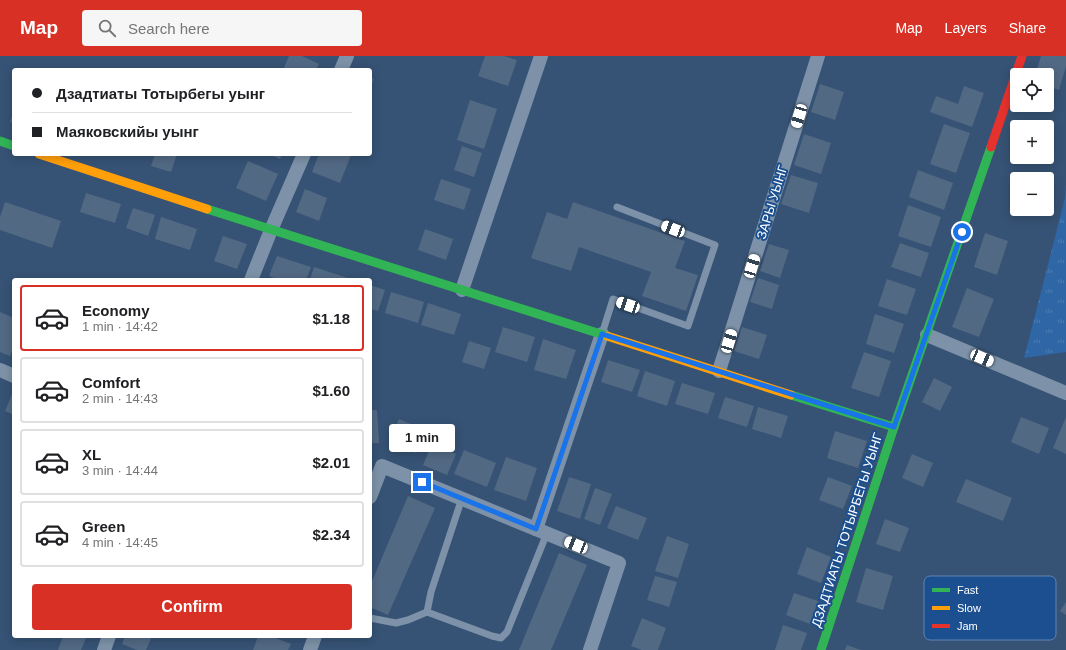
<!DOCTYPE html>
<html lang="en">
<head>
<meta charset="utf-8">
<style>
	:root { --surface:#fff; --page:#f6f6f6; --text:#202124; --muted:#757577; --line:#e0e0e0; --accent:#d93025 }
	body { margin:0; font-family:Arial,sans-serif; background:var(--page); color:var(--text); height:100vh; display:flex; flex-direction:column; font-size:15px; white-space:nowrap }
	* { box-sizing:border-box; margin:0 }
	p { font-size:13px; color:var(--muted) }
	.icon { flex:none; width:22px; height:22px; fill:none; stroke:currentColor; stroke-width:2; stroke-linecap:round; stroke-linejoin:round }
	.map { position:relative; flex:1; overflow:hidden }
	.side { position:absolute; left:12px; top:222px; width:360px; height:360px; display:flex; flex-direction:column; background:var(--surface); border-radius:4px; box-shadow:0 2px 10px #0003 }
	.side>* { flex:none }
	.banner { position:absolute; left:12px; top:12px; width:360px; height:88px; border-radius:4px; box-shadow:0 2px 10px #0003; display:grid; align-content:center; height:88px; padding:0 20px; background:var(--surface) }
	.controls { position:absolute; left:1010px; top:12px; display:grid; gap:8px }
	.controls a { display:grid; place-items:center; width:44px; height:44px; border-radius:4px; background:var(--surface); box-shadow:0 2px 10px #0003; font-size:20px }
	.end { position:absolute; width:18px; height:18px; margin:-9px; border:5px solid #1a73e8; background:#fff; box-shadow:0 0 0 2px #fff }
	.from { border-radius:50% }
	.bubble { position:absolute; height:28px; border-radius:4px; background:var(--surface); box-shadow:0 2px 10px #0003; font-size:13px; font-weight:600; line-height:28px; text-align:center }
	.car { position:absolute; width:12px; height:24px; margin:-12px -6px; border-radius:5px; box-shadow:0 0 3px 1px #0007; background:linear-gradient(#fff 24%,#345 0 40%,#fff 0 76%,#345 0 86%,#fff 0) }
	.banner b { display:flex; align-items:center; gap:14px; height:38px; font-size:15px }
	.banner b+b { border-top:1px solid var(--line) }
	.banner i { width:10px; height:10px; background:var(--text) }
	ul { padding:7px 0 0; list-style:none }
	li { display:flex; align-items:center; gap:12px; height:66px; margin:0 8px 6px; padding:0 12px; border:2px solid var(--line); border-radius:4px }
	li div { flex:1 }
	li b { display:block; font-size:15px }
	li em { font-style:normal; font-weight:600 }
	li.active { border-color:var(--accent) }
	li>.icon { width:36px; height:36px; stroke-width:1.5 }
	.action { display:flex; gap:8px; margin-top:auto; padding:8px 20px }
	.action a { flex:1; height:46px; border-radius:4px; background:var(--accent); color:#fff; font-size:16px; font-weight:600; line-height:46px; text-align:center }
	header { display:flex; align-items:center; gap:24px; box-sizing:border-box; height:56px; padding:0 20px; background:var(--accent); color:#fff }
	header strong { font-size:19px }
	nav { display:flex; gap:22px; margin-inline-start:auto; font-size:14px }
	.search { width:280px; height:36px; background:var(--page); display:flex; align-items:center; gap:10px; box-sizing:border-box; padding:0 14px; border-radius:4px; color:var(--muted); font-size:15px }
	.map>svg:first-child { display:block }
	.grass { fill:url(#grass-tufts) }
	.building { fill:#526984 }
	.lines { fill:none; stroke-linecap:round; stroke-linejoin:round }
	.lane { stroke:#7d92a8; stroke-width:7 }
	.street { stroke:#7d92a8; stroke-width:14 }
	.fast { stroke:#30b455; stroke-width:9 }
	.slow { stroke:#ff9f0a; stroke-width:9 }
	.jam { stroke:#e5322d; stroke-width:9 }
	.route { stroke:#1a73e8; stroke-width:5 }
	.labels { text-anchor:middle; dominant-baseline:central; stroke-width:4; stroke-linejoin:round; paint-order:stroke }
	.street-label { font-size:13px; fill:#fff; stroke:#1b4f8f }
	.key { fill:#1b4f8f; stroke:#5f84b1; stroke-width:1 }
	.key-label { font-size:11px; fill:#fff }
</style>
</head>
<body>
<header>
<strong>Map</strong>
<div class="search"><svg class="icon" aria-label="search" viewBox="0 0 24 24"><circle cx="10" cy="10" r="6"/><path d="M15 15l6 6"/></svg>Search here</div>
<nav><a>Map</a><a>Layers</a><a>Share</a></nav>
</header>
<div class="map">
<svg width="1066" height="594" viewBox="0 0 1066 594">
	<defs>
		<pattern id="grass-tufts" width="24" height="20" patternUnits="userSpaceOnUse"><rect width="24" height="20" fill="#2f66a5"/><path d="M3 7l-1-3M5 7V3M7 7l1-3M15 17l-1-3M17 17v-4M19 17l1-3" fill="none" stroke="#4e7db2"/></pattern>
	</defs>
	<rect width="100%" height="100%" fill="#365274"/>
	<!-- grass -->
	<path class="grass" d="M1066,128V296L1024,302L1065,142Z"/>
	<!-- building -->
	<g class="building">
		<path d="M289,0H302L319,8L316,14H283Z"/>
		<path d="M485,0H504L517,4L508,30L478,20Z"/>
		<path d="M1041,0H1066V10L1059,34L1047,30V19H1035Z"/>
		<path d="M370,21L374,23L370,32Z"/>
		<path d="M820,28L844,36L835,64L811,56Z"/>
		<path d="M964,30L984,37L972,71L930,56L936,40L958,48Z"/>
		<path d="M470,44L497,53L484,93L457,84Z"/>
		<path d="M14,55V67L10,66Z"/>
		<path d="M944,68L970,77L956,117L930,108Z"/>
		<path d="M804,78L831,87L821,118L794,109Z"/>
		<path d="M462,90L482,97L474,121L454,114Z"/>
		<path d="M155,98H177L171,116L151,110Z"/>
		<path d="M269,98H282L280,103Z"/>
		<path d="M319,98L351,99L340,127L312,116Z"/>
		<path d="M248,105L278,118L266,145L236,132Z"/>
		<path d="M918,114L953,127L944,154L909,141Z"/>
		<path d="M791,119L818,127L809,157L781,148Z"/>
		<path d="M441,123L471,133L464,154L434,144Z"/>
		<path d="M305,133L327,142L319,165L296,156Z"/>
		<path d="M86,137L121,148L115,167L80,156Z"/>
		<path d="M5,146L61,165L52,192L0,174V161Z"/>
		<path d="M573,146L685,185L675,212L698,219L686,255L642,240L651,216L579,191L571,215L531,202L547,156L567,163Z"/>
		<path d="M908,149L941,161L931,191L898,180Z"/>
		<path d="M133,152L155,159L148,180L126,172Z"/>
		<path d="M161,161L197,173L190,194L155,183Z"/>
		<path d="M425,173L453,183L446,204L418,194Z"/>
		<path d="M985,177L1008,185L997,219L974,211Z"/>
		<path d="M223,180L247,188L237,213L214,205Z"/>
		<path d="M900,187L929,197L921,221L891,211Z"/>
		<path d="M769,188L789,194L780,222L760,215Z"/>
		<path d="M277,200L311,211L306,224H279L269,220Z"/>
		<path d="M314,211L348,222V224H310Z"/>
		<path d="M758,222L779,229L772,253L750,246Z"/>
		<path d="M887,223L916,233L907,259L878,250Z"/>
		<path d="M370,229L385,234L378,255L370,253Z"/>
		<path d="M967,232L994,243L979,281L952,271Z"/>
		<path d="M391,236L424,246L418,267L385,257Z"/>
		<path d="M428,247L461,258L454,279L421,269Z"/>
		<path d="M0,256L14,262V290L10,300L0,296Z"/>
		<path d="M875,258L904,268L894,297L866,288Z"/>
		<path d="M503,271L535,281L527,306L495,296Z"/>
		<path d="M742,271L767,279L759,303L734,295Z"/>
		<path d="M543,283L576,294L566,323L534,314Z"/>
		<path d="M469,285L491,292L484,313L462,306Z"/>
		<path d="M864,296L891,305L879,341L851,332Z"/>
		<path d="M608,304L640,314L632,336L601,326Z"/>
		<path d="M645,315L675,325L667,350L637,340Z"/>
		<path d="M934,322L952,331L940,355L922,346Z"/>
		<path d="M682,327L715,337L708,358L675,348Z"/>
		<path d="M12,338L14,339V359L5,355Z"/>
		<path d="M725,341L754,350L747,371L718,362Z"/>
		<path d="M758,351L788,360L781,382L752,373Z"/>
		<path d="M370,354H377L379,387H370Z"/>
		<path d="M1021,361L1049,372L1039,398L1011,386Z"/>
		<path d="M1066,361V398L1053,392Z"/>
		<path d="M399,363L425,374L416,397L389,386Z"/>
		<path d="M835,375L867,385L858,412L827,402Z"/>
		<path d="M432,388L456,398L447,419L423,409Z"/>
		<path d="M464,394L496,407L487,431L454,418Z"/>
		<path d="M912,398L933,407L923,431L902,422Z"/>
		<path d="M506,401L537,412L526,445L494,434Z"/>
		<path d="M569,421L591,428L580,463L557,455Z"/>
		<path d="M828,421L852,430L843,453L819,444Z"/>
		<path d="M966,423L1012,442L1003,465L956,446Z"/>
		<path d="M595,432L612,438L600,469L584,463Z"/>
		<path d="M408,440L435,452L388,559L370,551V530Z"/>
		<path d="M616,450L647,462L638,484L607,472Z"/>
		<path d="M885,463L909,472L900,496L876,488Z"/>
		<path d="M667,480L689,488L678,522L655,515Z"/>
		<path d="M807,491L831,501L821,527L797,518Z"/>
		<path d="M559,497L587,509L551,594H519Z"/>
		<path d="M866,512L893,520L883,554L856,546Z"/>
		<path d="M655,520L677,526L669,551L647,544Z"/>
		<path d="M794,537L818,545L810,568L786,559Z"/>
		<path d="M1066,546V559L1060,555Z"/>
		<path d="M642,562L666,572L658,594H642L631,590Z"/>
		<path d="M783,569L807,577L801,594H775Z"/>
		<path d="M63,580H81L86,582L81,594H58Z"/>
		<path d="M125,580H152L146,594H137L122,588Z"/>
		<path d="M258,580H270L291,588L288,594H253Z"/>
		<path d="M847,589L861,594H845Z"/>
	</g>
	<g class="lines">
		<!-- lane -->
		<g class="lane">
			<path d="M602,278L613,243L688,270L715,189L617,151"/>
			<path d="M462,442L431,536L427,556L492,580L501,582L507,576L547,477"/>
			<path d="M370,562L396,567L408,564L427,556"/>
		</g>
		<!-- street -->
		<g class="street">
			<path d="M341,14L347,0"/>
			<path d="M251,224L271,174L304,98"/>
			<path d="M462,234L541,0"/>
			<path d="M927,279L1066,337"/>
			<path d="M0,314L14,320"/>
			<path d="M719,315L818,0"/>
			<path d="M370,441L382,410L619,507L590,594"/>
			<path d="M536,473L602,278"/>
			<path d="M104,594L109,580"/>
			<path d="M310,594L315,580"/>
		</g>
		<!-- fast -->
		<g class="fast">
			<path d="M0,85L14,90"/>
			<path d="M207,153L607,280"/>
			<path d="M791,339L894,371"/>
			<path d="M821,594L894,371L991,91"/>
		</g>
		<!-- slow -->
		<g class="slow">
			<path d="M39,98L207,153"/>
			<path d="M607,280L791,339"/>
		</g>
		<!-- jam -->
		<path class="jam" d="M991,91L1022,0"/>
	</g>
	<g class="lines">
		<!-- route -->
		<path class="route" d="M422,426L536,473L602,278L894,371L962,176"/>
	</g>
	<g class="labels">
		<!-- street labels -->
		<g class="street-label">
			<text transform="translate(772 146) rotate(-73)">ЗАРЫ УЫНГ</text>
			<text transform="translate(847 474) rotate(-72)">ДЗАДТИАТЫ ТОТЫРБЕГЫ УЫНГ</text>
		</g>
	</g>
	<!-- legend -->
	<rect x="924" y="520" width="132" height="64" rx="6" class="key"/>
	<rect x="932" y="532" width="18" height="4" fill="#30b455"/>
	<rect x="932" y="550" width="18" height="4" fill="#ff9f0a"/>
	<rect x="932" y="568" width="18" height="4" fill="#e5322d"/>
	<g class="key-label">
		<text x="957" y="538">Fast</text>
		<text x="957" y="556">Slow</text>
		<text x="957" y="574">Jam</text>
	</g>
</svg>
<div class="controls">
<a><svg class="icon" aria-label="locate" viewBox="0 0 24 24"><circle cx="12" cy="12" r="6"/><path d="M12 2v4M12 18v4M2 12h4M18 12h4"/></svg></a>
<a>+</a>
<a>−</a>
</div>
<i class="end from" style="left:962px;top:176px"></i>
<i class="end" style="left:422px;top:426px"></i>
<div class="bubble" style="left:389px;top:368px;width:66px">1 min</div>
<i class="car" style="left:799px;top:60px;rotate:197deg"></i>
<i class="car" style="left:673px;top:173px;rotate:291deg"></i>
<i class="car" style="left:752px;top:210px;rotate:17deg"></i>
<i class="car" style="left:628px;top:249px;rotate:289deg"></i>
<i class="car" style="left:729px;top:285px;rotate:17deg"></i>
<i class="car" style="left:982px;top:302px;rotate:113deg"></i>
<i class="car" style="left:576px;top:489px;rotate:292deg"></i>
<div class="banner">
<b><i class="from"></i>Дзадтиаты Тотырбегы уынг</b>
<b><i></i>Маяковскийы уынг</b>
</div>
<section class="side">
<ul>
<li class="active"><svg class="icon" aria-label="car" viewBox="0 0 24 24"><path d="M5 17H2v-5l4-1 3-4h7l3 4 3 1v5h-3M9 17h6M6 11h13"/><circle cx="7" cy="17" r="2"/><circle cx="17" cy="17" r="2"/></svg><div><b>Economy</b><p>1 min · 14:42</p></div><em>$1.18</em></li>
<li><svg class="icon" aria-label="car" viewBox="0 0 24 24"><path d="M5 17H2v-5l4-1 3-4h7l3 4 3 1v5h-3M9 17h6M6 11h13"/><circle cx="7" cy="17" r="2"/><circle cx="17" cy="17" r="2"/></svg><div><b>Comfort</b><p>2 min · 14:43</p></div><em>$1.60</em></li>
<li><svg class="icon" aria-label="car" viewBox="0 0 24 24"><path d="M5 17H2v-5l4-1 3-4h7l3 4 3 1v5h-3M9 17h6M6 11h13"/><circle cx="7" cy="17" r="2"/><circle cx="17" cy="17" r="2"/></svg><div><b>XL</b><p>3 min · 14:44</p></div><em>$2.01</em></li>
<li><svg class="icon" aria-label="car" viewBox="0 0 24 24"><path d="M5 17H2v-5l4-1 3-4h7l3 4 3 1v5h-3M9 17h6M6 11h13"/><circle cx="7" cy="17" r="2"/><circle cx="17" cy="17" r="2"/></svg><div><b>Green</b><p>4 min · 14:45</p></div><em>$2.34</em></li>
</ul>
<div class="action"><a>Confirm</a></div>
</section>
</div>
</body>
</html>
